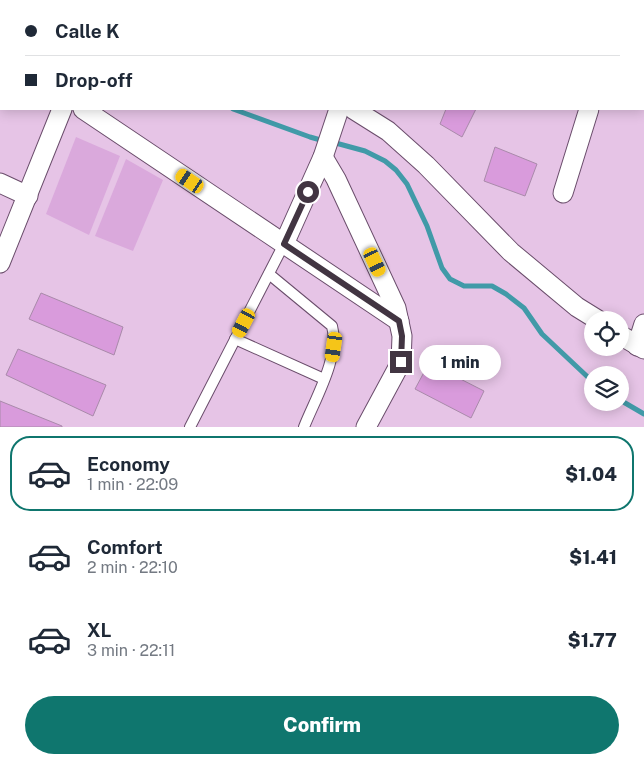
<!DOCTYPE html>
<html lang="en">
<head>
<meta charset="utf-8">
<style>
	:root { --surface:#fff; --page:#f2f2f3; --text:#1f2937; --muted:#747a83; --line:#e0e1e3; --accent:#0f766e }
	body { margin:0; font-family:"Public Sans",sans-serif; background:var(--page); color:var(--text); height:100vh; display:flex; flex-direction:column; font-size:19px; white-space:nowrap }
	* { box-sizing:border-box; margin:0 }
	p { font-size:16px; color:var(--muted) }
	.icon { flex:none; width:28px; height:28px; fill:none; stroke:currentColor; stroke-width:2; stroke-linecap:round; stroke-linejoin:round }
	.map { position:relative; height:427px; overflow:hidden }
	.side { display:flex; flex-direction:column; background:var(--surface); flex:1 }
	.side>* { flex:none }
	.hud { position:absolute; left:0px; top:0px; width:645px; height:110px; box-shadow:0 2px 12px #0003; display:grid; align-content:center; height:110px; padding:0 25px; background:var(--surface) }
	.controls { position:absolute; left:584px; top:311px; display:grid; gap:10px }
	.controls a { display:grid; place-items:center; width:45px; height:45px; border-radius:50%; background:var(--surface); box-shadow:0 2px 12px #0003; font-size:25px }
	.end { position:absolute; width:22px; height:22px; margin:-11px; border:6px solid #423542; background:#fff; box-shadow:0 0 0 2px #fff }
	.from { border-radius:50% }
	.bubble { position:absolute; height:35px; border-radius:18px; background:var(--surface); box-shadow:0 2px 12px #0003; font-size:16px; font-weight:800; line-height:35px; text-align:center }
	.car { position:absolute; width:15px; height:30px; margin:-15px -8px; border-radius:6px; box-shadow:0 0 4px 1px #0007; background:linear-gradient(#f5c518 24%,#345 0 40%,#f5c518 0 76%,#345 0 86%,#f5c518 0) }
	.hud b { display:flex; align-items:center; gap:18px; height:48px; font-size:19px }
	.hud b+b { border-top:1px solid var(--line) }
	.hud i { width:12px; height:12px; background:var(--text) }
	ul { padding:9px 0 0; list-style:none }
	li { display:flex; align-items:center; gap:15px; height:75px; margin:0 10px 8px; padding:0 15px; border:2px solid transparent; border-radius:20px }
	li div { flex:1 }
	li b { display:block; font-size:19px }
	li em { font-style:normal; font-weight:800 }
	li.active { border-color:var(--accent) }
	li>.icon { width:45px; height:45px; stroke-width:1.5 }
	.button { display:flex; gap:10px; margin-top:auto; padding:10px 25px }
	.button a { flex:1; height:58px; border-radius:30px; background:var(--accent); color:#fff; font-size:20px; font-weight:800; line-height:58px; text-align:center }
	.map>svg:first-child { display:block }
	.green { fill:#daa9dc }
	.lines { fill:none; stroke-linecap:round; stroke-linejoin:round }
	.stream { stroke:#419aa8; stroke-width:5 }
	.building { fill:#d99bdc; stroke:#a98aaa }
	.lane-casing { stroke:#6a4d6b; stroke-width:12 }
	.street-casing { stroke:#6a4d6b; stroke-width:21 }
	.lane { stroke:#fff; stroke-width:10 }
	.street { stroke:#fff; stroke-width:19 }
	.route { stroke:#423542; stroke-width:6 }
</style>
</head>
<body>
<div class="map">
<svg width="644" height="427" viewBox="0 0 644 427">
	<rect width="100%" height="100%" fill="#e6c4e6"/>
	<!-- green -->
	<g class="green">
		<path d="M76,137L120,156L89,235L46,214Z"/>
		<path d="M126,159L163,180L133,251L95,236Z"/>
	</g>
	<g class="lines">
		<!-- stream -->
		<g class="stream">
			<path d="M233,109L310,137L324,141"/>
			<path d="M332,142L365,151L385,161L396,170L407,184L427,226L442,268L450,279L464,286H492L506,294L524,308L542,334L592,381"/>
			<path d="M620,400L644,414"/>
		</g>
	</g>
	<!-- building -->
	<g class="building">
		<path d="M446,109H476L462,137L440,124Z"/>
		<path d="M495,147L537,164L525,196L484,181Z"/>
		<path d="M41,293L123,327L114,355L29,319Z"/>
		<path d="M18,349L106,385L93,416L6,375Z"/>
		<path d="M429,363L484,391L471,418L415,389Z"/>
		<path d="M0,401L62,426V427H0Z"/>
	</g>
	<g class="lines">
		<defs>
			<g id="lane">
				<path d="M269,274L332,326C340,357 316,397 304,427"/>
				<path d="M235,339L324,379"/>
				<path d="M190,427L284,244"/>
			</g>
			<g id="street">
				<path d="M50,0L52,1"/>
				<path d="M435,0L439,1"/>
				<path d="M105,1L106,0"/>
				<path d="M378,1V0"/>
				<path d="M83,109L399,321"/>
				<path d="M353,109L388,131L426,165L511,252L577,307L598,320"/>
				<path d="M323,157L336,179L396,308L402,336L401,362L366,427"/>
				<path d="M0,183L28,196"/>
				<path d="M563,193L589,109"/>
				<path d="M284,244L323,157L339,109"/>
				<path d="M0,263L62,109"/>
				<path d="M620,335L644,349"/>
				<path d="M637,346L644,324"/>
			</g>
		</defs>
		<!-- lane casing -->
		<use href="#lane" class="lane-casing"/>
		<!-- street casing -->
		<use href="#street" class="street-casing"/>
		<!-- lane -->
		<use href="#lane" class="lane"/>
		<!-- street -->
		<use href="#street" class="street"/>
	</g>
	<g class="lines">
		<!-- route -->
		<path class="route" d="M308,192L284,244L399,321L402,336L401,362"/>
	</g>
</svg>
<div class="controls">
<a><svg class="icon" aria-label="locate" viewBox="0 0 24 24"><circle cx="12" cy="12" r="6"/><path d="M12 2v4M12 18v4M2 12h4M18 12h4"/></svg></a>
<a><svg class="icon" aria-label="layers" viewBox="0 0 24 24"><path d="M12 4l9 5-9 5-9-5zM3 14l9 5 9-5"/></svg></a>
</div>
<i class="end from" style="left:308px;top:192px"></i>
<i class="end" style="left:401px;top:362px"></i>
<div class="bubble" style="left:419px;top:345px;width:82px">1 min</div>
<i class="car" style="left:190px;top:181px;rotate:304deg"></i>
<i class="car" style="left:375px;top:262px;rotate:155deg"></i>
<i class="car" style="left:244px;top:323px;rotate:208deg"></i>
<i class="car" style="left:334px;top:347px;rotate:188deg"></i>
<div class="hud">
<b><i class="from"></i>Calle K</b>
<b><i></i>Drop-off</b>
</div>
</div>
<section class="side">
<ul>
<li class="active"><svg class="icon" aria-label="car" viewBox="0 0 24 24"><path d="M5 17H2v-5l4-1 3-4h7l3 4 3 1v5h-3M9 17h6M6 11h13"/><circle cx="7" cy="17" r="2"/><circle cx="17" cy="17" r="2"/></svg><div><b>Economy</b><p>1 min · 22:09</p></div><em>$1.04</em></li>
<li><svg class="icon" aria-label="car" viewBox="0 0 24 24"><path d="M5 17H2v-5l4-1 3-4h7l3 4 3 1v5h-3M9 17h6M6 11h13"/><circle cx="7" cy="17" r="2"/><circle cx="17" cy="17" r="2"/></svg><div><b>Comfort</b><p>2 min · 22:10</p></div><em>$1.41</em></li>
<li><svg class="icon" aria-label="car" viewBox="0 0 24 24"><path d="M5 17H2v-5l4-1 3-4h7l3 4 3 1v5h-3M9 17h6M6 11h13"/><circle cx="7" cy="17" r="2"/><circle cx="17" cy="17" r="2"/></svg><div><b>XL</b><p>3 min · 22:11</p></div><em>$1.77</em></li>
</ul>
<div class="button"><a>Confirm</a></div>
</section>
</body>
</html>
